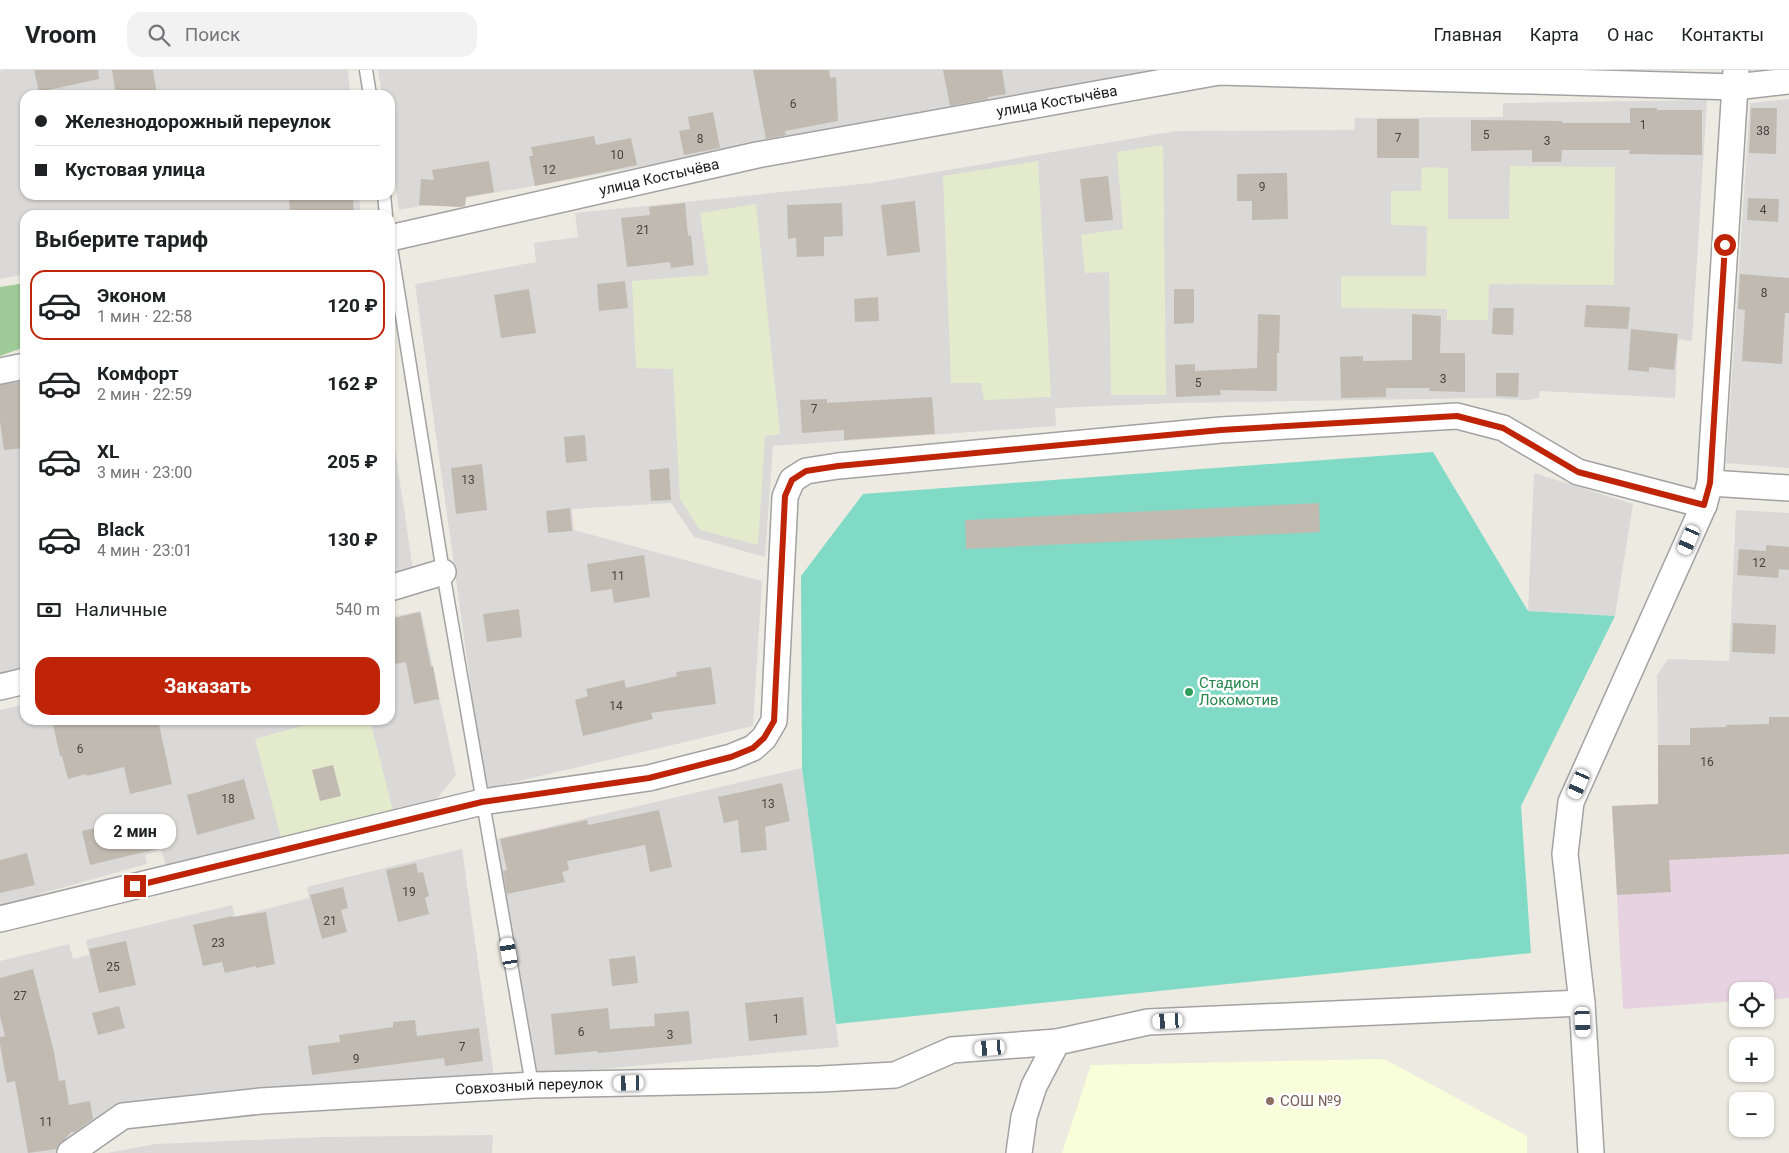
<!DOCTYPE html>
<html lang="ru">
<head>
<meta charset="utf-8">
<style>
	:root { --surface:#fff; --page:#f2f2f2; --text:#202124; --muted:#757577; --line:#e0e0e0; --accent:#c02407 }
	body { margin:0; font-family:Roboto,sans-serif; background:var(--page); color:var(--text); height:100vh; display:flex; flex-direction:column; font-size:19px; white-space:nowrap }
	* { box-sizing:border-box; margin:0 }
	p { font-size:16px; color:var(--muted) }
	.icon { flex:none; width:28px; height:28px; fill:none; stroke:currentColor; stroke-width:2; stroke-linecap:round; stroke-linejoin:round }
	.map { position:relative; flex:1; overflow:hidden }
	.side { position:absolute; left:20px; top:140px; width:375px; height:515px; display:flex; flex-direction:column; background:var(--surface); border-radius:15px; box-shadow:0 1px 4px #0004 }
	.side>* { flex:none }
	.hud { position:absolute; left:20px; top:20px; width:375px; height:110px; border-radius:15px; box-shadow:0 1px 4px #0004; display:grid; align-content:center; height:110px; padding:0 15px; background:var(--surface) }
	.fabs { position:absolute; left:1729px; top:912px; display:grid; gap:10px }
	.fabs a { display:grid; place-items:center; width:45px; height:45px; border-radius:10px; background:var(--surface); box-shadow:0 1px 4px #0004; font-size:25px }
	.end { position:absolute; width:22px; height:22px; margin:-11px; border:6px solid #c02407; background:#fff; box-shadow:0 0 0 2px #fff }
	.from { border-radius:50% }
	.bubble { position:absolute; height:35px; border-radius:15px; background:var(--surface); box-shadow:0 1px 4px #0004; font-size:16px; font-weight:700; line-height:35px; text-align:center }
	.car { position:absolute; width:15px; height:30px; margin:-15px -8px; border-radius:6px; box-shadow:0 0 4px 1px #0007; background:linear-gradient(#fff 24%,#345 0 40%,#fff 0 76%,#345 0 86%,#fff 0) }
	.hud b { display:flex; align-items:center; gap:18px; height:48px; font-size:19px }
	.hud b+b { border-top:1px solid var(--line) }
	.hud i { width:12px; height:12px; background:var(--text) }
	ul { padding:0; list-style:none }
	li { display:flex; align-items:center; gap:15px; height:70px; margin:0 10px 8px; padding:0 5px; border:2px solid transparent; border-radius:15px }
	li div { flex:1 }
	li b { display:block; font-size:19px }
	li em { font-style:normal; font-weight:700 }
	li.on { border-color:var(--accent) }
	li>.icon { width:45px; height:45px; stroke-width:1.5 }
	h2 { padding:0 15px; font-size:22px; line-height:60px }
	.pay { display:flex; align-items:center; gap:12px; height:55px; padding:0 15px; font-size:19px }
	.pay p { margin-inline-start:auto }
	.action { display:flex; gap:10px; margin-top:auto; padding:10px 15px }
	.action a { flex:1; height:58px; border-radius:15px; background:var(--accent); color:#fff; font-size:20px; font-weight:700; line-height:58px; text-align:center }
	header { display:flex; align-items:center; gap:30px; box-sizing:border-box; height:70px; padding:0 25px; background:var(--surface); border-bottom:1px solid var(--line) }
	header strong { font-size:24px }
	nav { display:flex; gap:28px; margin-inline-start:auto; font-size:18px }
	.search { width:350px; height:45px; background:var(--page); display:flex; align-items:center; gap:12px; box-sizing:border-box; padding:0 18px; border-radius:15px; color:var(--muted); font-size:19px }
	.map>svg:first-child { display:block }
	.residential { fill:#dad9d8 }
	.industrial { fill:#e6d3df }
	.education { fill:#f8fed9 }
	.farmland { fill:#e4ebcd }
	.forest { fill:#9ecb97 }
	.pitch { fill:#81dac6 }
	.building { fill:#c1bab1 }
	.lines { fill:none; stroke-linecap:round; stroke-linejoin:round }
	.service-casing { stroke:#a2a2a2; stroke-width:15 }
	.minor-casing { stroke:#a2a2a2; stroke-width:28 }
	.service { stroke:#fff; stroke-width:12 }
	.minor { stroke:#fff; stroke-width:25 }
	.route { stroke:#c02407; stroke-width:6 }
	.leisure-dot { fill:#2e9e5b; stroke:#fff; stroke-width:2 }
	.education-dot { fill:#8d6e63; stroke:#fff; stroke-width:2 }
	.labels { text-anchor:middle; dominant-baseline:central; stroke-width:5; stroke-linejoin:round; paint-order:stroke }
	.number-label { font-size:12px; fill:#444340 }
	.street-label { font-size:15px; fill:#1b1b1b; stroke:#fff }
	.leisure-label { font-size:15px; fill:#27864d; stroke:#fff; text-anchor:start }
	.education-label { font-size:15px; fill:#785e54; stroke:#fff; text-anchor:start }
</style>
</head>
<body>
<header>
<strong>Vroom</strong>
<div class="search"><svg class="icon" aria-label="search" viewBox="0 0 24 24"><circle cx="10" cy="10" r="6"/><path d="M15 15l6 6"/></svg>Поиск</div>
<nav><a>Главная</a><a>Карта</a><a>О нас</a><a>Контакты</a></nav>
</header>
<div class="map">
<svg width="1789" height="1083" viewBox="0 0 1789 1083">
	<rect width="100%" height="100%" fill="#edebe1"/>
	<!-- residential -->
	<g class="residential">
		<path d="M4,0H348L350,25H25V125H359L361,145H25V204L0,209V1Z"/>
		<path d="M378,0H1177L399,140L390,78V25H382Z"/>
		<path d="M1789,29V398L1726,393L1750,33Z"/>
		<path d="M1707,30L1692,271L1678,269L1675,328L1540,321L1539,328L1528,330L1484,328L1176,333L1055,338L1056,356L773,376L765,487L694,467L671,433L572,439L574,460L762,511L753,656L485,719L415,214L536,192L534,173L578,167L575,143L872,113L1176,61L1354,60L1355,48L1503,47V33Z"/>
		<path d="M25,303V597L0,603V308Z"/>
		<path d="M390,346L414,506L390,510Z"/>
		<path d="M1534,403L1633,434L1615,546L1528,541Z"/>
		<path d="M1736,440L1789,443V720L1658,709L1657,605L1668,589L1729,591Z"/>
		<path d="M421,541L456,705L432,735L169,805L161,780L145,785L147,794L39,824L42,834L0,845V640L25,634V650H390V547Z"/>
		<path d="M802,698L839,977L525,1006L487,771Z"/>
		<path d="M462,779L494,1007L74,1064L63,1082L58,1083H0V891L69,874L73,889L89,885L86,870L232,835L235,847L309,828L307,817Z"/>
		<path d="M493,1065L492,1083H107L156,1074L324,1067Z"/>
	</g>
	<!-- industrial -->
	<path class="industrial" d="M1789,728V928L1765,930V921H1738L1737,931L1623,939L1612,736Z"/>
	<!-- education -->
	<path class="education" d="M1384,989L1527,1066V1083H1062L1091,995Z"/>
	<!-- farmland -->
	<g class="farmland">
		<path d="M1163,75L1166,325H1111L1109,202L1085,203L1081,165L1123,159L1117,82Z"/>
		<path d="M1038,91L1051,327L984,330L981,313H951L943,106Z"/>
		<path d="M1510,96L1615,97L1614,215L1489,214L1488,250H1447V239L1341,238V206H1426L1427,156L1391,155V121H1421L1422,97L1448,98V149H1509Z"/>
		<path d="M756,134L780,364L765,366L758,475L700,460L680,429L673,299L636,298L632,211L709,205L700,143Z"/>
		<path d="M323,650H370L393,741L282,771L255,669Z"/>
	</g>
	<!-- forest -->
	<path class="forest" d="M25,213V277L0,286V217Z"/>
	<!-- pitch -->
	<path class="pitch" d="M1433,382L1528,541L1615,546L1521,736L1531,883L836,954L802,698L801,506L863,424Z"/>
	<!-- building -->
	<g class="building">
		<path d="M34,0H98L99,9L39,22Z"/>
		<path d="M112,0H153L157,25H116Z"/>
		<path d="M753,0H829L830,8L836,7L838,51L785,61L786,65L766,69Z"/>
		<path d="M943,0H1002L1006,24L988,27V29L950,36Z"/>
		<path d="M1630,38H1657V40H1702V85L1629,84L1630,80H1562L1561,92H1532V80L1471,81V50L1562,51V53H1630Z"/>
		<path d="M1751,38H1777L1776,84L1749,83Z"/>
		<path d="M713,42L720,78L684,85L679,61L690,59L688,47Z"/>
		<rect x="1377" y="49" width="42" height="39"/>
		<path d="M594,66L596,75L631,68L637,95L535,116L529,86H533L531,77Z"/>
		<path d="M489,91L494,122L466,127L465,136L460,137L419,135L421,109L434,110L432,100Z"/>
		<path d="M1287,103L1288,149L1252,150V131H1237V104Z"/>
		<path d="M1108,106L1113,150L1085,152L1080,109Z"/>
		<path d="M289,125H353L354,145H290Z"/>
		<path d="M1748,128L1779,129L1778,152L1747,150Z"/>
		<path d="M915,131L920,182L887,186L881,135Z"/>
		<path d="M685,133L688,166L691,165L694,195L671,198L670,192L627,197L621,148L650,145L649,137Z"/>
		<path d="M842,133L843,166L824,167V186L797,187L796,168L788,169L787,135Z"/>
		<path d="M1740,204L1789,208V243H1785L1782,294L1742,291L1745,240L1738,239Z"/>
		<path d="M625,211L628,238L599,241L597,214Z"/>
		<path d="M529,219L536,263L501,268L494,225Z"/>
		<path d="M1174,219H1194V253L1174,254Z"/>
		<path d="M878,227L879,251L855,252L854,229Z"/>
		<path d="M1586,235L1630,237L1628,259L1584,257Z"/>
		<path d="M1493,238H1514L1513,265L1492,264Z"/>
		<path d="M1258,244L1280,245L1279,283H1277V321L1220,320L1221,325L1176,327L1175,295L1195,294V301L1257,298Z"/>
		<path d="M1412,244L1441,246L1440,283H1465V322L1429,321L1430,318H1386V327L1341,328L1340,287L1363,286V291L1412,290Z"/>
		<path d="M1631,259L1678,264L1674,300L1649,297V302L1628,300Z"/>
		<path d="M1496,303H1519L1518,327L1496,326Z"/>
		<path d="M25,311V378L4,380L0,351V315Z"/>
		<path d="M932,327L935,364L844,370V360L802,363L800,330L827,329V333Z"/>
		<path d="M585,365L587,391L566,393L564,367Z"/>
		<path d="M482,394L487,440L456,444L451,398Z"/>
		<path d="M669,398L671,430L651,431L649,400Z"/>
		<path d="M1319,433L1320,462L966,479L965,450Z"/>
		<path d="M570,438L572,461L548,463L546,441Z"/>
		<path d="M1766,475L1789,477V500L1779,499L1778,508L1737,505L1739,479L1766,481Z"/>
		<path d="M644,485L650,527L614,533L612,519L591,522L587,494Z"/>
		<path d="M519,539L522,567L487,572L483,544Z"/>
		<path d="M420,542L431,597L433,596L439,629L414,634L406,592L390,595V549Z"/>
		<path d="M1733,553L1776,555L1775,584L1732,582Z"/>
		<path d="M711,597L716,634L651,643L653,649L583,666L575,630L588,626L586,619L624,610L626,618L677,606L676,602Z"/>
		<path d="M1769,647H1789V784L1669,790L1671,822L1617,825L1612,736L1658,734V675H1690V658L1726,657V655L1769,654Z"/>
		<path d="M52,650H158L172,714L130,724L124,697L87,706L86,704L68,709L62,686H60Z"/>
		<path d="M333,695L341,726L320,731L312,700Z"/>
		<path d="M244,709L255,749L197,765L187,725Z"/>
		<path d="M782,713L790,751L765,757L767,780L741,783L738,750L724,753L718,727Z"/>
		<path d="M659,740L672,797L650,802L645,775L567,791L569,800L562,802L565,812L507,824L503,801L507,800L500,769L587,750L588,755Z"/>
		<path d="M149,745L157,779L90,795L82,761Z"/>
		<path d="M27,783L35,815L0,823V790Z"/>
		<path d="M416,793L418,803L423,802L429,826L425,828L429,844L398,852L386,800Z"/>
		<path d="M343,817L348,838L341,840L347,862L322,869L310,825Z"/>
		<path d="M266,842L275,894L256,898V896L225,903L222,892L203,896L193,855L232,846V847Z"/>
		<path d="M126,871L136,915L99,923L89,879Z"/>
		<path d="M635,886L638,913L612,916L609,889Z"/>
		<path d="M33,899L54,982L59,1011L65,1010L69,1035L90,1031L93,1049L75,1062H71L57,1079L28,1083L15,1011L7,1013L0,974V967L5,966L0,946V908Z"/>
		<path d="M803,927L807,965L749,971L745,933Z"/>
		<path d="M119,936L125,958L98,965L92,943Z"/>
		<path d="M608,938L610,959L655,956L654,944L689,941L692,974L598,983L597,981L555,985L551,944Z"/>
		<path d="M415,950L417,966L479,958L483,991L445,996L444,988L312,1005L308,976L340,972L339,965L393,957V952Z"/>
	</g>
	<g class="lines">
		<defs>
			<g id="service">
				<path d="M366,0L370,25"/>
				<path d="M384,125L386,145"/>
				<path d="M390,171L443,502L532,1015"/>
			</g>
			<g id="minor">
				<path id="s1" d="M390,168L757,85L1219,2L1735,17L1789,11"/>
				<path d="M0,301L25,296"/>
				<path d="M1710,413L1789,418"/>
				<path d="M390,518L443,502"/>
				<path d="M0,617L25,611"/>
				<path d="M0,849L482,732L649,708L731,687L753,678L764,668L774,651L785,427L792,410L806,401L838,396L1221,360L1457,346L1503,358L1578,402L1704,435"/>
				<path id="s2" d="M70,1083L123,1046L261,1031L532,1015L821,1009L895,1005L952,980L1057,972"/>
				<path d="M1019,1083L1024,1047L1034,1016L1057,972L1148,952L1582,933"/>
				<path d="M1591,1083L1582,933L1565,784L1571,732L1704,435L1710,413L1736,0"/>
			</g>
		</defs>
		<!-- service casing -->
		<use href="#service" class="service-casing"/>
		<!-- minor casing -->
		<use href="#minor" class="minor-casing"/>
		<!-- service -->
		<use href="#service" class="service"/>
		<!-- minor -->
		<use href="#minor" class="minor"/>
	</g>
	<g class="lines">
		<!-- route -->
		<path class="route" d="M135,816L482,732L649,708L731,687L753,678L764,668L774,651L785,426L792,410L806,401L838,396L1221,360L1457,346L1503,358L1578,402L1704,435L1710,413L1725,175"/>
	</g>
	<!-- markers -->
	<circle class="leisure-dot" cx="1189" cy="622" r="5"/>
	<circle class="education-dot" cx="1270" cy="1031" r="5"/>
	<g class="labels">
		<!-- number labels -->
		<g class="number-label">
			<text x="793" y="34">6</text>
			<text x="1643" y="55">1</text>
			<text x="1763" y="61">38</text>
			<text x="1486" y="65">5</text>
			<text x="1398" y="68">7</text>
			<text x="700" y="69">8</text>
			<text x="1547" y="71">3</text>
			<text x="617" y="85">10</text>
			<text x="549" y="100">12</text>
			<text x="1262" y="117">9</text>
			<text x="1763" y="140">4</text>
			<text x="643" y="160">21</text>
			<text x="1764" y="223">8</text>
			<text x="1443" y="309">3</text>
			<text x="1198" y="313">5</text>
			<text x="814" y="339">7</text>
			<text x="468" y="410">13</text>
			<text x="1759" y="493">12</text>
			<text x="618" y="506">11</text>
			<text x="616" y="636">14</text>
			<text x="80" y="679">6</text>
			<text x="1707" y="692">16</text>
			<text x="228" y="729">18</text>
			<text x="768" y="734">13</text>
			<text x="409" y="822">19</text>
			<text x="330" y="851">21</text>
			<text x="218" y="873">23</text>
			<text x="113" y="897">25</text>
			<text x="20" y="926">27</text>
			<text x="776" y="949">1</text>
			<text x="581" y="962">6</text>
			<text x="670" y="965">3</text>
			<text x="462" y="977">7</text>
			<text x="356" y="989">9</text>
			<text x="46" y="1052">11</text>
		</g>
		<!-- street labels -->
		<g class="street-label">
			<text stroke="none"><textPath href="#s1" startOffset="681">улица Костычёва</textPath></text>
			<text stroke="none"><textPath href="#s1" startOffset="276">улица Костычёва</textPath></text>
			<text stroke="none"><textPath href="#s2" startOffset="472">Совхозный переулок</textPath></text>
		</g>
		<!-- leisure labels -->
		<g class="leisure-label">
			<text x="1199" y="613">Стадион<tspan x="1199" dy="17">Локомотив</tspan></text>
		</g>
		<!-- education labels -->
		<g class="education-label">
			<text x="1280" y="1031">СОШ №9</text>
		</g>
	</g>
</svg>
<div class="fabs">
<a><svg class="icon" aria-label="locate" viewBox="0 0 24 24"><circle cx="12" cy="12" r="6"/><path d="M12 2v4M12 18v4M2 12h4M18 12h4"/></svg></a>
<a>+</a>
<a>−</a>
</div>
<i class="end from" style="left:1725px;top:175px"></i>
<i class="end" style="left:135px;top:816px"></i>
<div class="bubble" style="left:94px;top:744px;width:82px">2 мин</div>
<i class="car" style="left:1689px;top:470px;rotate:204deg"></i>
<i class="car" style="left:1579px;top:714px;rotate:204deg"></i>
<i class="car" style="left:509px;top:883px;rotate:350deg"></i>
<i class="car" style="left:1168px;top:951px;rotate:267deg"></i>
<i class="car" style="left:1583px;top:952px;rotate:177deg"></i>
<i class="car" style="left:990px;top:978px;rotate:266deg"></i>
<i class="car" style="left:629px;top:1013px;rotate:269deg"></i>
<div class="hud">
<b><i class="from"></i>Железнодорожный переулок</b>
<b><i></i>Кустовая улица</b>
</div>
<section class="side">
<h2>Выберите тариф</h2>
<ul>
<li class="on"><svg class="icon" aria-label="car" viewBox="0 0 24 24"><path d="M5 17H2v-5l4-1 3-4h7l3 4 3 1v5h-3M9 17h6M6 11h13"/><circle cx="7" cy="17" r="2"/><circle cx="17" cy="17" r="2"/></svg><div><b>Эконом</b><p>1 мин · 22:58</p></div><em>120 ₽</em></li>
<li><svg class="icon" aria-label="car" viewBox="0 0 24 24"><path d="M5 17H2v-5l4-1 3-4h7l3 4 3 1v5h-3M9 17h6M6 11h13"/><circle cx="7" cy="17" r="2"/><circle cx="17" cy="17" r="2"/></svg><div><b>Комфорт</b><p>2 мин · 22:59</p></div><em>162 ₽</em></li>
<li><svg class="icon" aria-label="car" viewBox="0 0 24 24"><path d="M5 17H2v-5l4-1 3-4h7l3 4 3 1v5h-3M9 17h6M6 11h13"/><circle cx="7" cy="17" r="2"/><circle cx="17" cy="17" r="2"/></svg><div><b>XL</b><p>3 мин · 23:00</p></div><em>205 ₽</em></li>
<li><svg class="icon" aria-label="car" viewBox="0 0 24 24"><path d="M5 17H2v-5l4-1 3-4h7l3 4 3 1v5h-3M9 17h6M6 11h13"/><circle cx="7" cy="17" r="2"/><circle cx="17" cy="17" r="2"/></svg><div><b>Black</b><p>4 мин · 23:01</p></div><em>130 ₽</em></li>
</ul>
<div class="pay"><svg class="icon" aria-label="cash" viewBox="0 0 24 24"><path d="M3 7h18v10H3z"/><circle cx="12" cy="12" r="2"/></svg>Наличные<p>540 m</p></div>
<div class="action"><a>Заказать</a></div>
</section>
</div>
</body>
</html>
